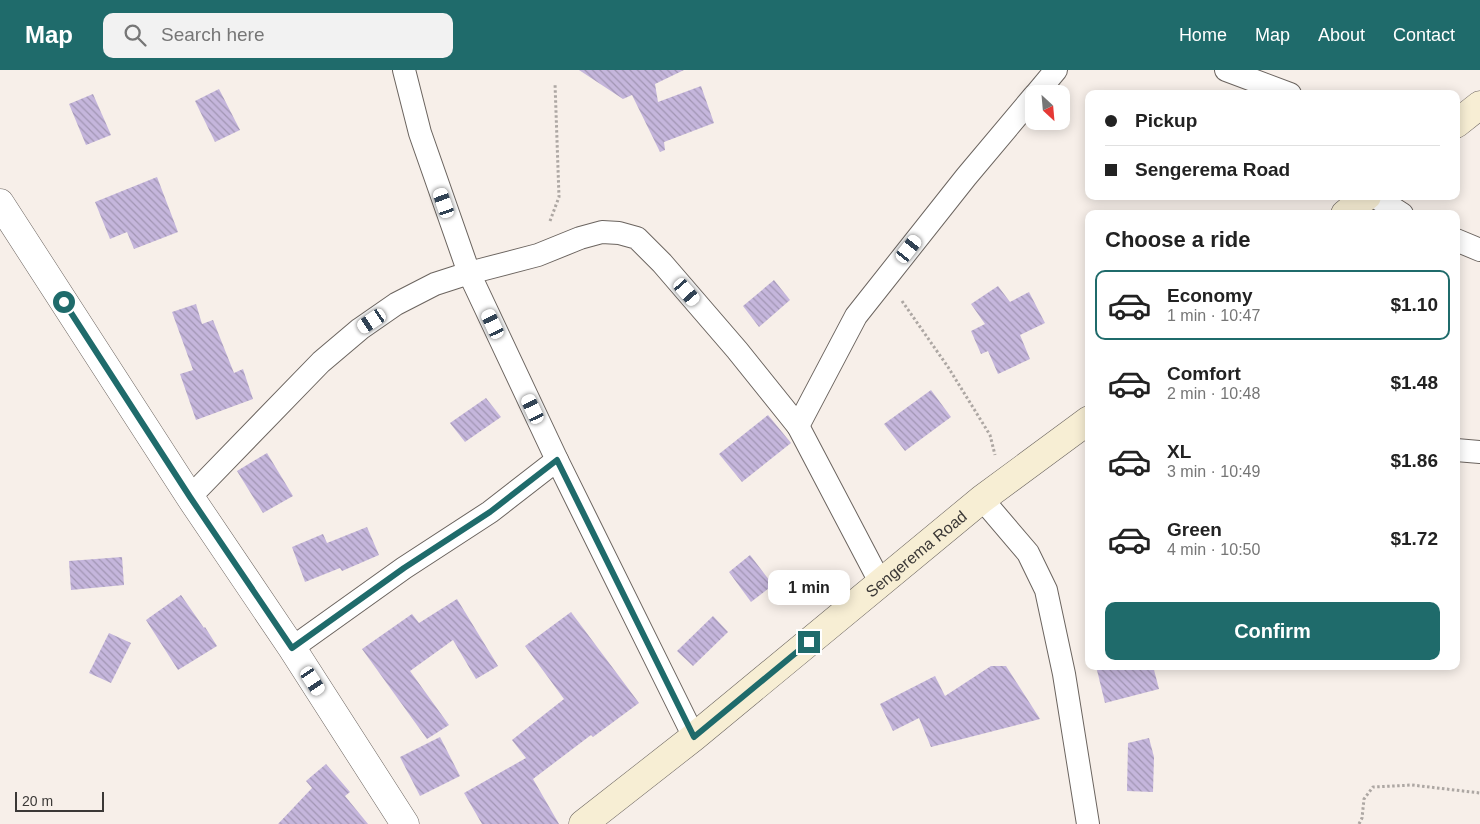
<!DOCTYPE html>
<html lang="en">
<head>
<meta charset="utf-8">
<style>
	:root { --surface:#fff; --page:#f2f2f2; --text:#222; --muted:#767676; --line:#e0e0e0; --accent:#1f6b6b }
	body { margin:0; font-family:Helvetica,sans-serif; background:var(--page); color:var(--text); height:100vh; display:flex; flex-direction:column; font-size:19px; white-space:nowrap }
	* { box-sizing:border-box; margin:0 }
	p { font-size:16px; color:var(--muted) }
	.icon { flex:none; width:28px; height:28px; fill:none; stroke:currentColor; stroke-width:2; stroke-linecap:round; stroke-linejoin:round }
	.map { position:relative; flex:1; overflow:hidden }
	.drawer { position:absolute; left:1085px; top:140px; width:375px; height:460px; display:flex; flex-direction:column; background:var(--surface); border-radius:10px; box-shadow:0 2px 12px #0003 }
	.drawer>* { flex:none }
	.banner { position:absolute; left:1085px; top:20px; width:375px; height:110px; border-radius:10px; box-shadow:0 2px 12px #0003; display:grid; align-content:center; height:110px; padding:0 20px; background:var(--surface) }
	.needle { width:32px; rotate:154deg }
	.fabs { position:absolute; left:1025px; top:15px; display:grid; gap:10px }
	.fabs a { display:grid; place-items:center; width:45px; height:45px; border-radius:10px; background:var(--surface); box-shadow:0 2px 12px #0003; font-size:25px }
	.scale { position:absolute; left:15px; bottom:12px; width:89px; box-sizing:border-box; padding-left:5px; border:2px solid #3b3836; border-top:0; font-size:14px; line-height:18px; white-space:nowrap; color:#3b3836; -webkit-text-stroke:4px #f7efe9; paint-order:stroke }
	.end { position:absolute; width:22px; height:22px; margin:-11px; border:6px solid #1f6b6b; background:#fff; box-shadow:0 0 0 2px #fff }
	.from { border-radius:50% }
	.bubble { position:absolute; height:35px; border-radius:10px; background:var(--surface); box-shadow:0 2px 12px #0003; font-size:16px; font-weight:800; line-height:35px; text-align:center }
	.car { position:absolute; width:15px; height:30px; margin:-15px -8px; border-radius:6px; box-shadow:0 0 4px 1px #0007; background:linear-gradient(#fff 24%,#345 0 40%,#fff 0 76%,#345 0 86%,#fff 0) }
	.banner b { display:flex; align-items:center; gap:18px; height:48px; font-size:19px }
	.banner b+b { border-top:1px solid var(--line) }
	.banner i { width:12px; height:12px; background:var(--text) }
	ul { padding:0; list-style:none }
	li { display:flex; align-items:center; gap:15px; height:70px; margin:0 10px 8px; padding:0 10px; border:2px solid transparent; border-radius:10px }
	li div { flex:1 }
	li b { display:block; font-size:19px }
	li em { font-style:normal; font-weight:800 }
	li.on { border-color:var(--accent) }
	li>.icon { width:45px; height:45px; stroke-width:1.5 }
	h2 { padding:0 20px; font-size:22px; line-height:60px }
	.action { display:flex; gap:10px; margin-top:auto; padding:10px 20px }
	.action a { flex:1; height:58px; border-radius:10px; background:var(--accent); color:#fff; font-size:20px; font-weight:800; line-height:58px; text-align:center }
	header { display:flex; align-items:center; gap:30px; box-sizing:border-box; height:70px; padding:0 25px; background:var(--accent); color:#fff }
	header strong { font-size:24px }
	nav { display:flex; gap:28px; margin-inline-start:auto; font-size:18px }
	.search { width:350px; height:45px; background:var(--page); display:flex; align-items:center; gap:12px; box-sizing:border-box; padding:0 18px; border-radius:10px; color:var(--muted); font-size:19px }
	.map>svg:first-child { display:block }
	.building { fill:url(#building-back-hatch) }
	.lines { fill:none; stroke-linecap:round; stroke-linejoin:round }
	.minor-casing { stroke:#6b645f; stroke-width:24 }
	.tertiary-casing { stroke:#6b645f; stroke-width:29 }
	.secondary-casing { stroke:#6b645f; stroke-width:29 }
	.path { stroke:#ada7a3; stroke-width:3; stroke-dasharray:2.5 2.5; stroke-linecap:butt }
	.minor { stroke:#fff; stroke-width:22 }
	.tertiary { stroke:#fff; stroke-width:28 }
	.secondary { stroke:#f7eed4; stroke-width:28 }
	.route { stroke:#1f6b6b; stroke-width:6 }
	.labels { text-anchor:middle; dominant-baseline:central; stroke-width:4.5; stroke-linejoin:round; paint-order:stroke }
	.street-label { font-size:16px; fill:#3b3836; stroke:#f7efe9 }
</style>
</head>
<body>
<header>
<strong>Map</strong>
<div class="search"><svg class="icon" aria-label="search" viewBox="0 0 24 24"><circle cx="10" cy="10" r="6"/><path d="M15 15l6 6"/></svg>Search here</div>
<nav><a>Home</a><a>Map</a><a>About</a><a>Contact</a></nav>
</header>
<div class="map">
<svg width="1480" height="754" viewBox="0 0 1480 754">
	<defs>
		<pattern id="building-back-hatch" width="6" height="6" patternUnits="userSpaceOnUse" patternTransform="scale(1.25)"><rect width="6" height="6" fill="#c5b6dc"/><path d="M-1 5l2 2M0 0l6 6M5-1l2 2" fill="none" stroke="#a195b3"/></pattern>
	</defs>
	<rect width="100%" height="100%" fill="#f7efe9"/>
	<!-- building -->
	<g class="building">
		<path d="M579,0H684L655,14L658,32L701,16L714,53L664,72L665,80L660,82L632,25L623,29Z"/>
		<path d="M219,19L240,60L215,72L195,31Z"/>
		<path d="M93,24L111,65L86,75L69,34Z"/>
		<path d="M157,107L178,162L134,179L127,162L110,169L95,132Z"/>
		<path d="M774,210L790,230L759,257L743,236Z"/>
		<path d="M998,216L1010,232L1029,222L1045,253L1020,265L1030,289L998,304L988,281L981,284L971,261L985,254L971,234Z"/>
		<path d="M196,234L202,254L213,250L234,303L243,299L253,329L196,350L180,304L193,300L172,242Z"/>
		<path d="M931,320L951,347L905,381L884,354Z"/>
		<path d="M486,328L501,347L465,372L450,353Z"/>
		<path d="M768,345L791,373L742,412L719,384Z"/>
		<path d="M267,383L293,426L263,443L237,401Z"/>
		<path d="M367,457L379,485L342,501L340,498L305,512L292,477L323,464L327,473Z"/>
		<path d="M750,485L773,515L751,532L729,502Z"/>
		<path d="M122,487L124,515L71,520L69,491Z"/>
		<path d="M181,525L204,558L205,557L217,576L178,600L146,550Z"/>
		<path d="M457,529L498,596L476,609L453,570L410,601L449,655L427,669L362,579L412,544L419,553Z"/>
		<path d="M571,542L639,633L593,667L591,665L533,709L559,754H482L464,723L526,688L512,670L564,629L525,576Z"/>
		<path d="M713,546L728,562L693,596L677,581Z"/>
		<path d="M109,563L131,573L111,613L89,603Z"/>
		<path d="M991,596H1006L1040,649L931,677L919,648L893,661L880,634L935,606L945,626Z"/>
		<path d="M1096,596H1153L1159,619L1105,633Z"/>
		<path d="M440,667L460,706L420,726L400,687Z"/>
		<path d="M1149,668L1154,687L1153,722L1127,721L1128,673Z"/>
		<path d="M326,694L350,722L345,726L368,754H278L312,718L306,711Z"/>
	</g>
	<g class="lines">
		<defs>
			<g id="minor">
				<path d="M404,0L420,63L469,203L557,390L694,667"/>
				<path d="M1226,0L1290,24"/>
				<path d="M1036,24L1056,0"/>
				<path d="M1374,126L1402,144"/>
				<path d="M1456,170L1480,180"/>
				<path d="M798,356L856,246L966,107L1034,26"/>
				<path d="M1456,380L1480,382"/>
				<path d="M190,427L321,292L360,259L396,234L435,214L469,203L538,185L580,168L602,162L619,163L637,168L662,193L737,280L798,356L880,512"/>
				<path d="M982,429L1028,483L1046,520L1064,604L1088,754"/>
				<path d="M292,578L404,498L490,442L557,390"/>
			</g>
			<path id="tertiary" d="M0,133L190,427L292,578L405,754"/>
			<g id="secondary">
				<path d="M1456,54L1480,35"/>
				<path d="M1345,144L1367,126"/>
				<path id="s1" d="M583,754L694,667L982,429L1089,350"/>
			</g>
		</defs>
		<!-- minor casing -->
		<use href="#minor" class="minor-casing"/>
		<!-- tertiary casing -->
		<use href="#tertiary" class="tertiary-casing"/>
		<!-- secondary casing -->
		<use href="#secondary" class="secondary-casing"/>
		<!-- path -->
		<g class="path">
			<path d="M550,151L559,127L555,13"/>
			<path d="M902,231L948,297L990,365L995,385"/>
			<path d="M1359,754L1362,748L1364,729L1373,717L1412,715L1480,723"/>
		</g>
		<!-- minor -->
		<use href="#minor" class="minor"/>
		<!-- tertiary -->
		<use href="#tertiary" class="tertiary"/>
		<!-- secondary -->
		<use href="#secondary" class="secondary"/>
	</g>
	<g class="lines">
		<!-- route -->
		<path class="route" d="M64,232L190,427L292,578L404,498L490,442L557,390L694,667L809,572"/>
	</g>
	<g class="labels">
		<!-- street labels -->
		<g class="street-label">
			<text stroke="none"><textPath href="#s1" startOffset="429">Sengerema Road</textPath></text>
		</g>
	</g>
</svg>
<div class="fabs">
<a><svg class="needle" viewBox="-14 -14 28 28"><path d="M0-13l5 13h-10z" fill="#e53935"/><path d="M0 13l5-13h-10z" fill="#767676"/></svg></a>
</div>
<div class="scale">20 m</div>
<i class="end from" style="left:64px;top:232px"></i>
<i class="end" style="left:809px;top:572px"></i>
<div class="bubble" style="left:768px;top:500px;width:82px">1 min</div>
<i class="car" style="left:444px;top:133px;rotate:341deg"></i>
<i class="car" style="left:909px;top:179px;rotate:38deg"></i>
<i class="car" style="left:687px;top:222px;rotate:139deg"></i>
<i class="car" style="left:372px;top:251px;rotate:236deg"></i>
<i class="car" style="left:493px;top:254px;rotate:335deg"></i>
<i class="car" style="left:533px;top:339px;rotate:335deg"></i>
<i class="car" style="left:313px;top:611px;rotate:147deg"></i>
<div class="banner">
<b><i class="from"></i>Pickup</b>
<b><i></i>Sengerema Road</b>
</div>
<section class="drawer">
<h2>Choose a ride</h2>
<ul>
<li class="on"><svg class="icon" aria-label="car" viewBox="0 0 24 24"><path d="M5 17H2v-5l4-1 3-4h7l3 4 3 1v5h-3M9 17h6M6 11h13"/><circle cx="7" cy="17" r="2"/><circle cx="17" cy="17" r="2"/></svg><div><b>Economy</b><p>1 min · 10:47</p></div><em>$1.10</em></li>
<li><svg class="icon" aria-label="car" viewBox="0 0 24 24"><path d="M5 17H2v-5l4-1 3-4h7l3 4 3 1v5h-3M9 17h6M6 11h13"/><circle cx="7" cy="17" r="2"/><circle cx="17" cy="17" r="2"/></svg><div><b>Comfort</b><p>2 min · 10:48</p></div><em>$1.48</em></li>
<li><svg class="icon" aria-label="car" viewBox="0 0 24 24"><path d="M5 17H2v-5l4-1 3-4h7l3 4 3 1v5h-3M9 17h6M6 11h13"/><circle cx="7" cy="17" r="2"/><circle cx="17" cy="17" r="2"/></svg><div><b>XL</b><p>3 min · 10:49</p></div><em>$1.86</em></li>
<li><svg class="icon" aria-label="car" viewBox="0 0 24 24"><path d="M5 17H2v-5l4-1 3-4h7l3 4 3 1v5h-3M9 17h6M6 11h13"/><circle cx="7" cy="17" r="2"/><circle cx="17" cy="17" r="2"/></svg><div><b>Green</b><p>4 min · 10:50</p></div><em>$1.72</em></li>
</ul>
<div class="action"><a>Confirm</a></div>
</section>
</div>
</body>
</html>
